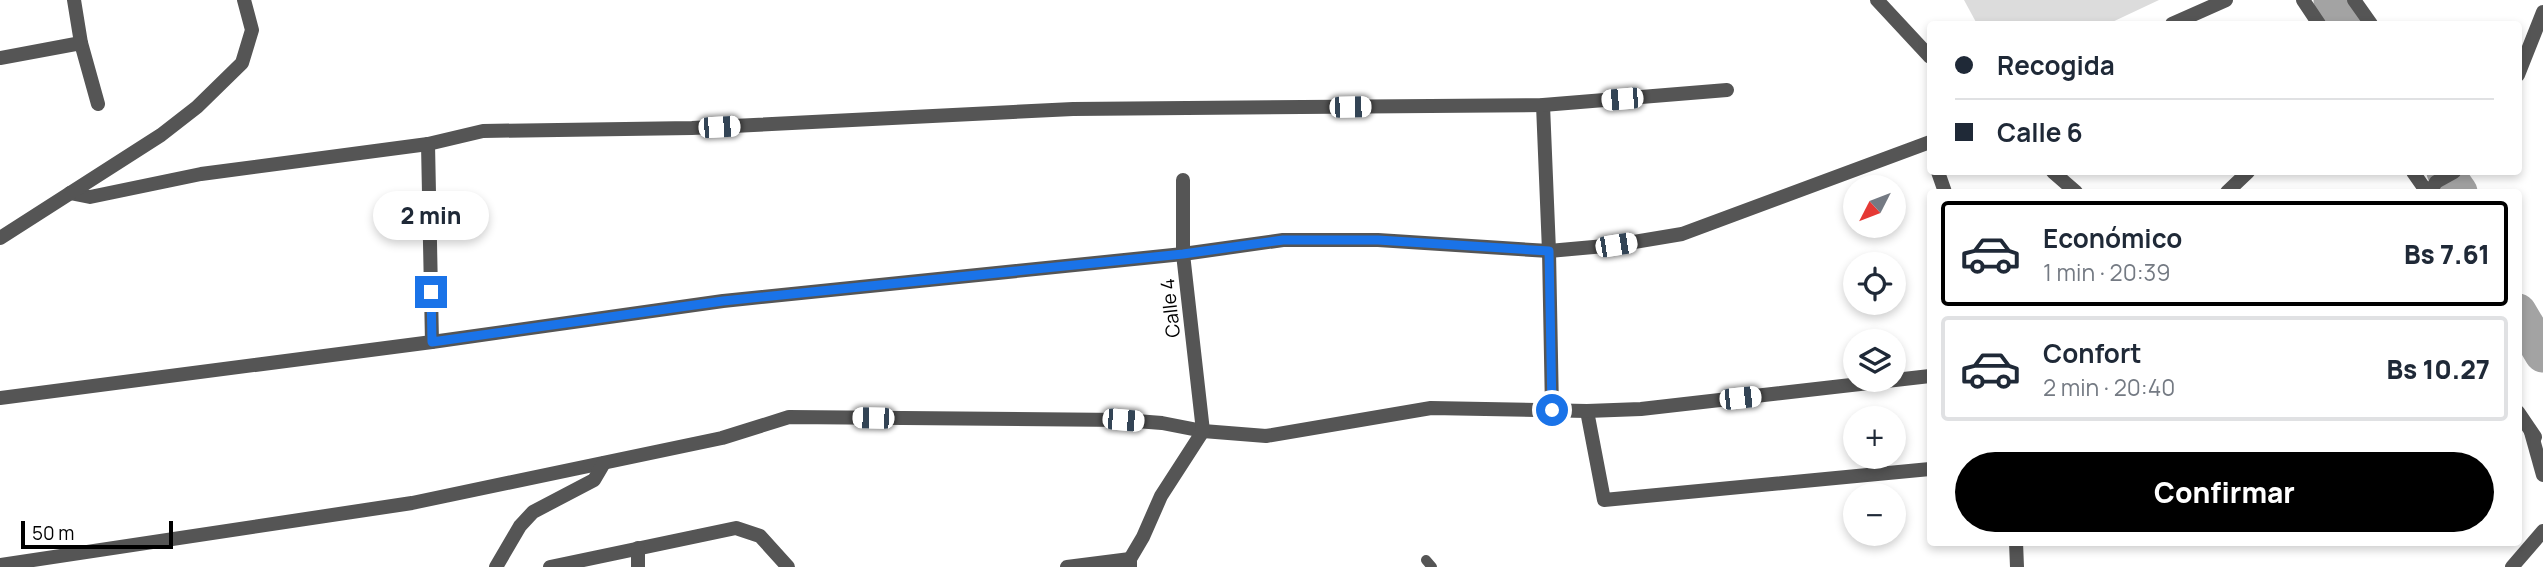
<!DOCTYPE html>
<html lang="es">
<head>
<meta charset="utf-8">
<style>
	:root { --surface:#fff; --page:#f6f6f7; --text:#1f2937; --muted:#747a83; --line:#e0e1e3; --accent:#000 }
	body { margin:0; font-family:Manrope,sans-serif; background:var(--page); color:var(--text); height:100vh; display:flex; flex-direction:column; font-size:26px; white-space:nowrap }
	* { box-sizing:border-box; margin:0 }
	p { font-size:23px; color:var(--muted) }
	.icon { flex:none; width:38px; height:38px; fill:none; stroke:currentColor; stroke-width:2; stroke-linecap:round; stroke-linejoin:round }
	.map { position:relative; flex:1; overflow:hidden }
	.details { position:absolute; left:1927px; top:189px; width:595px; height:357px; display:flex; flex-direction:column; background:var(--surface); border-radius:7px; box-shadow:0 4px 10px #0003 }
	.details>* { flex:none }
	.top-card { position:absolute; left:1927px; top:21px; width:595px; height:154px; border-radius:7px; box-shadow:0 4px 10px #0003; display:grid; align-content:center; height:154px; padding:0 28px; background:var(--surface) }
	.needle { width:46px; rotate:228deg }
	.controls { position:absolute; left:1843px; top:175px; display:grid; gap:14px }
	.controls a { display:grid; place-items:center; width:63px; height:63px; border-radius:50%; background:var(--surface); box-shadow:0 4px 10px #0003; font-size:35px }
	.scale { position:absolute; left:21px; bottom:18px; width:152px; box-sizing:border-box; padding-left:7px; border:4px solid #000; border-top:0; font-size:19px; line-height:24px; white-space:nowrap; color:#000; -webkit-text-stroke:5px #fff; paint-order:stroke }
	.end { position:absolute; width:32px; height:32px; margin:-16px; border:9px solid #1a73e8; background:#fff; box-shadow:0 0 0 4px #fff }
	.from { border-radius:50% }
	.bubble { position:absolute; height:49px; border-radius:24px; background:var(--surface); box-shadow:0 4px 10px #0003; font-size:23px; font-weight:800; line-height:49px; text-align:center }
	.car { position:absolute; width:21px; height:42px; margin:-21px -10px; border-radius:9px; box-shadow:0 0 5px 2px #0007; background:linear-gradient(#fff 24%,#345 0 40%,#fff 0 76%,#345 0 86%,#fff 0) }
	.top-card b { display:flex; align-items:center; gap:24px; height:66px; font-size:26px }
	.top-card b+b { border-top:2px solid var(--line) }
	.top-card i { width:18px; height:18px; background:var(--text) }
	ul { padding:12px 0 0; list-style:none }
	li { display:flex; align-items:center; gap:21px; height:105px; margin:0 14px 10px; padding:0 14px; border:4px solid var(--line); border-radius:7px }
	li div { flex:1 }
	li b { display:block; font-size:26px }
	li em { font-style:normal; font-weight:800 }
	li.on { border-color:var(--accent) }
	li>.icon { width:63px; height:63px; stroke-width:1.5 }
	.primary-button { display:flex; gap:14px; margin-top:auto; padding:14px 28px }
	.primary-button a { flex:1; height:80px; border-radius:42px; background:var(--accent); color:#fff; font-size:28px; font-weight:800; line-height:80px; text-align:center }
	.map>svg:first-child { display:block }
	.green { fill:#dcdcdc }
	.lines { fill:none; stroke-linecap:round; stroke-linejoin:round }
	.river { stroke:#a3a3a3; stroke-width:37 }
	.service { stroke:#555; stroke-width:10 }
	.minor { stroke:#555; stroke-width:14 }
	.route { stroke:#1a73e8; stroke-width:9 }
	.labels { text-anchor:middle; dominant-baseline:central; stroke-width:7; stroke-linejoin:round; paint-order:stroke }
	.street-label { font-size:19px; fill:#000; stroke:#fff }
</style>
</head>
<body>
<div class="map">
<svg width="2543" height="567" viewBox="0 0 2543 567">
	<rect width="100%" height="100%" fill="#fff"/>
	<!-- green -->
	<path class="green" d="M1964,0H2159L2108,24H1977Z"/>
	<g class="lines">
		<!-- river -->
		<g class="river">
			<path d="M2332,0L2348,24"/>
			<path d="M2445,172L2459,192"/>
			<path d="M2518,312L2543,354"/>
		</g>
		<!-- service -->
		<path class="service" d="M1426,560L1432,567"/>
		<!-- minor -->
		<g class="minor">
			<path d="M74,0L81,43L98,104"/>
			<path d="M1877,0L1930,57"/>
			<path d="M2303,0L2319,24"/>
			<path d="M2354,0L2371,24"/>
			<path d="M2172,24L2226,0"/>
			<path d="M0,58L81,43"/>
			<path d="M2518,75L2543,12"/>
			<path d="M1543,105L1549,251L1552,410"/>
			<path d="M428,144L432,342"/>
			<path d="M1938,172L1945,192"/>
			<path d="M2053,172L2076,192"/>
			<path d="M2413,172L2427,192"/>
			<path d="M2227,192L2248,172"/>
			<path d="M2430,192L2436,182L2454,172"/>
			<path d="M70,193L90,197L201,174L428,144L483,131L692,128L1073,109L1543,105L1727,90"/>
			<path d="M0,238L161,135L197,107L242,63L252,30L244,0"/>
			<path d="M0,398L432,342L723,301L1183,254L1283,240H1378L1549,251L1616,245L1682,234L1930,142"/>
			<path d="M1587,411L1604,500L1930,469"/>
			<path d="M2518,412L2535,437"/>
			<path d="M2531,432L2543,475"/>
			<path d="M2016,542L2017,567"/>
			<path d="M0,565L412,503L722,438L789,417L1123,420L1162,423L1203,431L1266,436L1431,408L1587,411L1641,409L1930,376"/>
			<path d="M496,567L520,526L533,512L594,480L604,463"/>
			<path d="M550,567L736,528L760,536L788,567"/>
			<path d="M638,567V548"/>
			<path d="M1067,567L1130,559"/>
			<path d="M1130,567V559L1143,537L1161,496L1203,431L1183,254V180"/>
			<path d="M2512,567L2543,531"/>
		</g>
	</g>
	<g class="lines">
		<!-- route -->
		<path class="route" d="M431,292L432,342L723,301L1183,254L1283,240H1378L1549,251L1552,410"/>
	</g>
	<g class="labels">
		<!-- street labels -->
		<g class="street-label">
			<text transform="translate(1170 308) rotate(-96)">Calle 4</text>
		</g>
	</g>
</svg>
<div class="controls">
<a><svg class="needle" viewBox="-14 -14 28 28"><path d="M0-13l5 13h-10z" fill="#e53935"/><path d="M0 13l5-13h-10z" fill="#747a83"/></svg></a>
<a><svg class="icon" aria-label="locate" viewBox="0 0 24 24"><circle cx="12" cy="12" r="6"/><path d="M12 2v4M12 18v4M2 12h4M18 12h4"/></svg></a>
<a><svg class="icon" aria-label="layers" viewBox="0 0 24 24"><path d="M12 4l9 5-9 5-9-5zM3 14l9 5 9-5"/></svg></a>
<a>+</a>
<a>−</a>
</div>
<div class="scale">50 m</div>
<i class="end from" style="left:1552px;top:410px"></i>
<i class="end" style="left:431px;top:292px"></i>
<div class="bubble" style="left:373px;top:191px;width:116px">2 min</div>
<i class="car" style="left:1622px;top:99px;rotate:265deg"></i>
<i class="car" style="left:1350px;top:107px;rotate:89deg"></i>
<i class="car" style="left:719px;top:127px;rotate:87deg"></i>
<i class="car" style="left:1616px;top:245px;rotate:81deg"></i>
<i class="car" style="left:1740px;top:398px;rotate:84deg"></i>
<i class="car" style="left:873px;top:418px;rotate:271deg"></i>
<i class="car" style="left:1123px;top:420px;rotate:95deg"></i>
<div class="top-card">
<b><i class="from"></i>Recogida</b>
<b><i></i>Calle 6</b>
</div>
<section class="details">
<ul>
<li class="on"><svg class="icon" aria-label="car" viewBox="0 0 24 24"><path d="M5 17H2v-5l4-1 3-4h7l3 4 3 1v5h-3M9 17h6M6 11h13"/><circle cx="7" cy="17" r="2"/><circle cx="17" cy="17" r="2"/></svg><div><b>Económico</b><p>1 min · 20:39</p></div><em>Bs 7.61</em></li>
<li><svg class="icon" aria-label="car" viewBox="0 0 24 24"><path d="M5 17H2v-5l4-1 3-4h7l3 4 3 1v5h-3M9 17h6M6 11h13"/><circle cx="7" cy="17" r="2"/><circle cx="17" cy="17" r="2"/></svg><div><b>Confort</b><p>2 min · 20:40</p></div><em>Bs 10.27</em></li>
</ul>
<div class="primary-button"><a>Confirmar</a></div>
</section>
</div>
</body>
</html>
